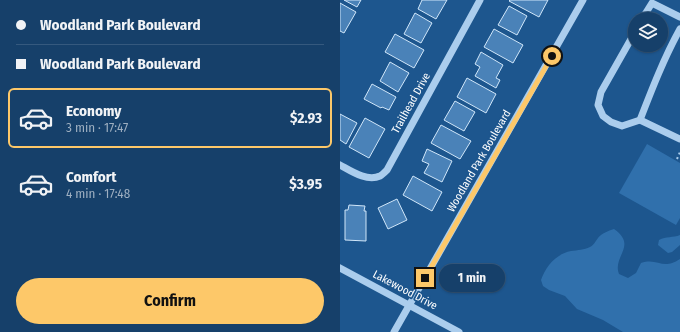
<!DOCTYPE html>
<html lang="en">
<head>
<meta charset="utf-8">
<style>
	:root { --surface:#16406a; --page:#234b72; --text:#f1f3f6; --muted:#9eafc1; --line:#35597e; --accent:#fdc869 }
	body { margin:0; font-family:"Fira Sans Condensed",sans-serif; background:var(--page); color:var(--text); height:100vh; display:flex; flex-direction:column; font-size:15px; white-space:nowrap }
	* { box-sizing:border-box; margin:0 }
	p { font-size:13px; color:var(--muted) }
	.icon { flex:none; width:22px; height:22px; fill:none; stroke:currentColor; stroke-width:2; stroke-linecap:round; stroke-linejoin:round }
	.map { position:relative; flex:1; overflow:hidden }
	.drawer { display:flex; flex-direction:column; background:var(--surface); width:340px }
	.drawer>* { flex:none }
	.banner { display:grid; align-content:center; height:88px; padding:0 16px; background:var(--surface) }
	.fabs { position:absolute; left:288px; top:12px; display:grid; gap:8px }
	.fabs a { display:grid; place-items:center; width:40px; height:40px; border-radius:50%; background:var(--surface); box-shadow:0 1px 3px #0004,0 0 0 1px var(--line); font-size:20px }
	.end { position:absolute; width:18px; height:18px; margin:-9px; border:5px solid #fdc869; background:#111; box-shadow:0 0 0 2px #111 }
	.from { border-radius:50% }
	.bubble { position:absolute; height:28px; border-radius:14px; background:var(--surface); box-shadow:0 1px 3px #0004,0 0 0 1px var(--line); font-size:13px; font-weight:700; line-height:28px; text-align:center }
	.banner b { display:flex; align-items:center; gap:14px; height:38px; font-size:15px }
	.banner b+b { border-top:1px solid var(--line) }
	.banner i { width:10px; height:10px; background:var(--text) }
	ul { padding:0; list-style:none }
	li { display:flex; align-items:center; gap:12px; height:60px; margin:0 8px 6px; padding:0 8px; border:2px solid transparent; border-radius:6px }
	li div { flex:1 }
	li b { display:block; font-size:15px }
	li em { font-style:normal; font-weight:700 }
	li.on { border-color:var(--accent) }
	li>.icon { width:36px; height:36px; stroke-width:1.5 }
	.primary-button { display:flex; gap:8px; margin-top:auto; padding:8px 16px }
	.primary-button a { flex:1; height:46px; border-radius:24px; background:var(--accent); color:#111; font-size:16px; font-weight:700; line-height:46px; text-align:center }
	main { display:flex; flex:1; min-height:0 }
	.map>svg:first-child { display:block }
	.green { fill:#3070ac }
	.building { fill:#4a82b8; stroke:#d0e6f9 }
	.lines { fill:none; stroke-linecap:round; stroke-linejoin:round }
	.path { stroke:#abcded; stroke-width:2; stroke-dasharray:2 3; stroke-linecap:butt }
	.minor { stroke:#abcded; stroke-width:7 }
	.route { stroke:#fdc869; stroke-width:5 }
	.labels { text-anchor:middle; dominant-baseline:central; stroke-width:3.5; stroke-linejoin:round; paint-order:stroke }
	.street-label { font-size:11px; fill:#fff; stroke:#1d568e }
</style>
</head>
<body>
<main>
<section class="drawer">
<div class="banner">
<b><i class="from"></i>Woodland Park Boulevard</b>
<b><i></i>Woodland Park Boulevard</b>
</div>
<ul>
<li class="on"><svg class="icon" aria-label="car" viewBox="0 0 24 24"><path d="M5 17H2v-5l4-1 3-4h7l3 4 3 1v5h-3M9 17h6M6 11h13"/><circle cx="7" cy="17" r="2"/><circle cx="17" cy="17" r="2"/></svg><div><b>Economy</b><p>3 min · 17:47</p></div><em>$2.93</em></li>
<li><svg class="icon" aria-label="car" viewBox="0 0 24 24"><path d="M5 17H2v-5l4-1 3-4h7l3 4 3 1v5h-3M9 17h6M6 11h13"/><circle cx="7" cy="17" r="2"/><circle cx="17" cy="17" r="2"/></svg><div><b>Comfort</b><p>4 min · 17:48</p></div><em>$3.95</em></li>
</ul>
<div class="primary-button"><a>Confirm</a></div>
</section>
<div class="map">
<svg width="340" height="332" viewBox="0 0 340 332">
	<rect width="100%" height="100%" fill="#1d568e"/>
	<!-- green -->
	<g class="green">
		<path d="M307,144L340,163V218L336,225L279,193Z"/>
		<path d="M274,229C298,246 272,256 279,274L288,278L296,273L301,263C318,257 322,271 340,259V332H283L263,320L237,309L225,296L209,290L203,286L201,280C206,266 216,254 231,251C238,250 244,250 250,247C254,245 255,242 258,238C262,233 268,231 274,229Z"/>
		<path d="M340,235V245L332,252L328,253L318,245L319,240C326,236 333,238 340,235Z"/>
	</g>
	<!-- building -->
	<g class="building">
		<path d="M4,0H21L17,7Z"/>
		<path d="M82,0H107L96,19L78,9Z"/>
		<path d="M170,0H208L199,17L169,1Z"/>
		<path d="M0,3L16,12L4,33L0,31Z"/>
		<path d="M169,6L187,16L177,35L158,25Z"/>
		<path d="M75,13L92,23L81,43L64,34Z"/>
		<path d="M154,29L183,45L173,63L144,47Z"/>
		<path d="M55,34L84,50L74,68L45,52Z"/>
		<path d="M141,52L163,65L156,78L160,80L156,88L135,76L140,67L135,64Z"/>
		<path d="M50,62L69,73L58,92L40,81Z"/>
		<path d="M127,78L156,94L146,113L117,97Z"/>
		<path d="M32,84L56,97L49,110L42,107L41,108L24,99Z"/>
		<path d="M115,101L135,112L124,131L104,120Z"/>
		<path d="M0,114L17,123L6,144L0,140Z"/>
		<path d="M25,118L45,129L29,158L9,147Z"/>
		<path d="M101,125L131,141L120,159L91,143Z"/>
		<path d="M87,149L112,161L102,182L84,173L89,164L82,161Z"/>
		<path d="M73,176L102,192L92,211L63,195Z"/>
		<path d="M57,199L67,220L48,229L38,208Z"/>
		<path d="M9,205L25,206L24,211H26V241L5,240V210H8Z"/>
	</g>
	<g class="lines">
		<!-- path -->
		<path class="path" d="M337,159L340,152"/>
		<!-- minor -->
		<g class="minor">
			<path d="M302,19L312,3L340,17"/>
			<path d="M295,32L261,92L258,105L263,116L271,122L282,126L300,120C312,89 324,58 340,29"/>
			<path d="M300,120L340,139"/>
			<path d="M0,165C11,171 27,182 40,176C42,175 45,172 47,170L140,0"/>
			<path d="M0,268L119,332"/>
			<path d="M54,332L243,0"/>
		</g>
	</g>
	<g class="lines">
		<!-- route -->
		<path class="route" d="M85,278L212,56"/>
	</g>
	<g class="labels">
		<!-- street labels -->
		<g class="street-label">
			<text transform="translate(71 103) rotate(-61)">Trailhead Drive</text>
			<text transform="translate(139 161) rotate(-60)">Woodland Park Boulevard</text>
			<text transform="translate(65 290) rotate(28)">Lakewood Drive</text>
		</g>
	</g>
</svg>
<div class="fabs">
<a><svg class="icon" aria-label="layers" viewBox="0 0 24 24"><path d="M12 4l9 5-9 5-9-5zM3 14l9 5 9-5"/></svg></a>
</div>
<i class="end from" style="left:212px;top:56px"></i>
<i class="end" style="left:85px;top:278px"></i>
<div class="bubble" style="left:99px;top:264px;width:66px">1 min</div>
</div>
</main>
</body>
</html>
